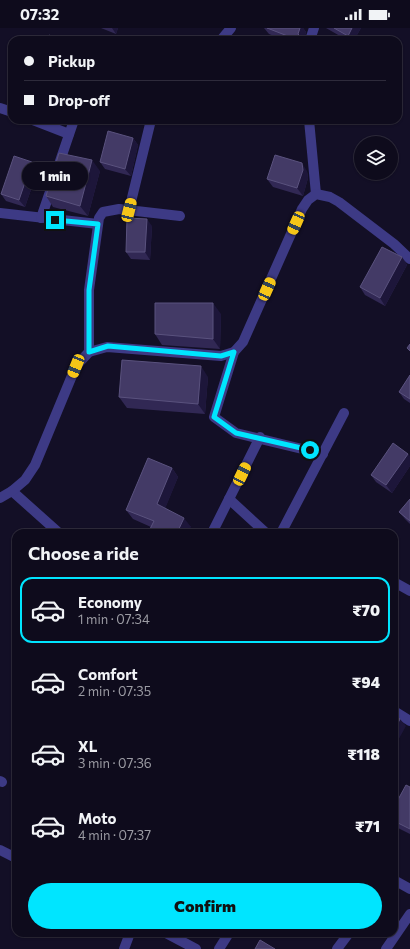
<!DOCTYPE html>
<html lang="en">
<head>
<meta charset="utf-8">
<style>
	:root { --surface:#0e0b1c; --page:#1c1929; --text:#f1f3f6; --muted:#9b9ba3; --line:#2e2b3b; --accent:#00e5ff }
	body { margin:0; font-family:Commissioner,sans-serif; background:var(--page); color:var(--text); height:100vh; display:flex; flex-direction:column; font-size:15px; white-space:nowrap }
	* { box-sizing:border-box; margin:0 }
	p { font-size:13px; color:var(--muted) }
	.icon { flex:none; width:22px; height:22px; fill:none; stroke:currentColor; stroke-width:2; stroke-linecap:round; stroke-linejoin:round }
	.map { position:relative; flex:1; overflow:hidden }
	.sheet { position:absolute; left:12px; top:501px; width:386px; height:408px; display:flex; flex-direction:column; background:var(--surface); border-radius:12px; box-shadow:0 1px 3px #0004,0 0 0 1px var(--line) }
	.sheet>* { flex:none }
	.top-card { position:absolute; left:8px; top:8px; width:394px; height:88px; border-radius:12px; box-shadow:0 1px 3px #0004,0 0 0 1px var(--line); display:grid; align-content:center; height:88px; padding:0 16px; background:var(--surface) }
	.fabs { position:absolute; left:354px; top:108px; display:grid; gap:8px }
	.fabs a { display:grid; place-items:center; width:44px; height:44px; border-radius:50%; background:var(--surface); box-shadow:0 1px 3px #0004,0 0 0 1px var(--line); font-size:20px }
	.end { position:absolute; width:18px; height:18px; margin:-9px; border:5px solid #00e5ff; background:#111; box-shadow:0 0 0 2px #111 }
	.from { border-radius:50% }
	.bubble { position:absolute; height:28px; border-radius:14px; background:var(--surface); box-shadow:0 1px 3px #0004,0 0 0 1px var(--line); font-size:13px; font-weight:800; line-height:28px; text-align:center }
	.car { position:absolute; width:12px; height:24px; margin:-12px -6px; border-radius:5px; box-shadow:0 0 3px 1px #0007; background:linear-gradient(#f5c518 24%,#345 0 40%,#f5c518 0 76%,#345 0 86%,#f5c518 0) }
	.top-card b { display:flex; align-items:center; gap:14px; height:38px; font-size:15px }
	.top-card b+b { border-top:1px solid var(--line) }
	.top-card i { width:10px; height:10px; background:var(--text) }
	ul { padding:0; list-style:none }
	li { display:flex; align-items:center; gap:12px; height:66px; margin:0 8px 6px; padding:0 8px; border:2px solid transparent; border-radius:12px }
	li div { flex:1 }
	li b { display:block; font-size:15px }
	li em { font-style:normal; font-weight:800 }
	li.active { border-color:var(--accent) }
	li>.icon { width:36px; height:36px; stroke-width:1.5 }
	h2 { padding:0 16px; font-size:18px; line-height:48px }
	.button { display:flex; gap:8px; margin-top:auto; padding:8px 16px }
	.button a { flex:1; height:46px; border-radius:24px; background:var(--accent); color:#111; font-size:16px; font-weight:800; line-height:46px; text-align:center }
	.status { display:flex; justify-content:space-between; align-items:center; height:28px; padding:0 20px; background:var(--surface); direction:ltr }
	.status svg { height:11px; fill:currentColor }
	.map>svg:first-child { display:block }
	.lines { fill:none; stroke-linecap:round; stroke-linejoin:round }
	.minor { stroke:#3d3a85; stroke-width:10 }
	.wall { fill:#312854 }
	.shaded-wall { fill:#1d163a }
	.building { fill:#433a66; stroke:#5a527e }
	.route { stroke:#00e5ff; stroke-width:5 }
</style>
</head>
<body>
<div class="status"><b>07:32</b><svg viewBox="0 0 49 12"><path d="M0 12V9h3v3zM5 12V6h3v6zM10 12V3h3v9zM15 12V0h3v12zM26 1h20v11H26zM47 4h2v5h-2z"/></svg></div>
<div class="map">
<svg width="410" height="921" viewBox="0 0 410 921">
	<rect width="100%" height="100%" fill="#130f26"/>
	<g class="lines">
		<!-- minor -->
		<g class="minor">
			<path d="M221,12L231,0"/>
			<path d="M310,12L314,0"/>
			<path d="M0,80L12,84"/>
			<path d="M33,92L69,106"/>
			<path d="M309,92L316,166"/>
			<path d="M58,139L74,92"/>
			<path d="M129,182L151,92"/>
			<path d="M0,185L98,196"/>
			<path d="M41,190L52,158"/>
			<path d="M89,324V262L99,190L103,184L119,181L180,188"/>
			<path d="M234,324L214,389L236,405L323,426"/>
			<path d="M12,463L59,505"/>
			<path d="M0,470L12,463L25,452L35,437L76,338L89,324L107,319L221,328L234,324L243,314L302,181L308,172L316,166L330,169L339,174L394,216L410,231"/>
			<path d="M229,471L266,505"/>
			<path d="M212,505L260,409"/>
			<path d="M281,505L344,385"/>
			<path d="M394,554L410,563"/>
			<path d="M394,683L410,693"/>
			<path d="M0,753L2,754"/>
			<path d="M0,822L16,830"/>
			<path d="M394,852L410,861"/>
			<path d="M166,905L196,921"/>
			<path d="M124,921L130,905"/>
			<path d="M219,921L229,905"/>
			<path d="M337,921L349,905"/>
			<path d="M386,921L410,886"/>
		</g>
	</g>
	<!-- wall -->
	<g class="wall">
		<path d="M101,0H118L116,6Z"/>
		<path d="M264,0H303L306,4L304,12H284L269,6Z"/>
		<path d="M326,0H361L354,12H347Z"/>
		<path d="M131,92H145L143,96Z"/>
		<path d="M133,110L138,117L131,148L105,141L100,134Z"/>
		<path d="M38,141L25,179L6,173L1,166Z"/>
		<path d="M100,143L88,188L53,179L46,168Z"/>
		<path d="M307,143L308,150L303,168L273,159L267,151Z"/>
		<path d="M152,198L150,232L131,231L126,224Z"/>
		<path d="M402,229L407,237L385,278L365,267L360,259Z"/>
		<path d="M221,286L220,321L162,317L155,306Z"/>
		<path d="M410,347V375L404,371L399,364Z"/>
		<path d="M208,349L205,386L127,380L119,369Z"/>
		<path d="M410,428V438L392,465L376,454L371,447Z"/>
		<path d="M172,440L178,449L165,480L191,499H151L133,491L126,482Z"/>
		<path d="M410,471V496L405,491L399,484Z"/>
		<path d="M410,759V806L394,798V779Z"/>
	</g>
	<!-- shaded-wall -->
	<g class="shaded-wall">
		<path d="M112,0H118L116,6Z"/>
		<path d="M300,0H303L306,4L304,12H300L298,6Z"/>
		<path d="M352,0H361L354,12H351L348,8Z"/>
		<path d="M140,92H145L143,96Z"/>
		<path d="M133,110L138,117L131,148L125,141Z"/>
		<path d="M92,132L100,143L88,188L80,178Z"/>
		<path d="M32,134L38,141L25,179L19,172Z"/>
		<path d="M302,135L307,143L308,150L303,168L297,160Z"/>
		<path d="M147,191L152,198L150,232L145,224Z"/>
		<path d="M402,229L407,237L385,278L380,270Z"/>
		<path d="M213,275L221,286L220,321L213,311Z"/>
		<path d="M201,338L208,349L205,386L198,376Z"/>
		<path d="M408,426L410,428V438L392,465L386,457Z"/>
		<path d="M172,440L178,449L163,486L157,476Z"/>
		<path d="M184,490L191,499L188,505H177Z"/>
		<path d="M400,691L406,698L396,716L394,713V703Z"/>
	</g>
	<!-- building -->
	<g class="building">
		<path d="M267,0H300L298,6L301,9L300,12H298Z"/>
		<path d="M334,0H352L348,8Z"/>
		<path d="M49,7L59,12H47Z"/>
		<path d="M108,103L133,110L125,141L100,134Z"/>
		<path d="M59,125L92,132L80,178L46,168Z"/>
		<path d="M275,127L302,135L303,142L297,160L267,151Z"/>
		<path d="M14,128L32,134L19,172L1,166Z"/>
		<path d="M127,190L147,191L145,224H126Z"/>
		<path d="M382,219L402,229L380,270L360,259Z"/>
		<path d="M155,275H213V311L155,306Z"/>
		<path d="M410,316V323L407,320Z"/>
		<path d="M122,332L201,338L198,376L119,369Z"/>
		<path d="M410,347V371L399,364Z"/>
		<path d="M393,415L408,426L386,457L371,447Z"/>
		<path d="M148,430L172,440L157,476L184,490L177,505H148L154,493L126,482Z"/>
		<path d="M410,471V493L399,484Z"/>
		<path d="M394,687L400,691L394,703Z"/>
		<path d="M406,757L410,759V801L394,793V779Z"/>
		<path d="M260,912L275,921H255Z"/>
	</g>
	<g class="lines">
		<!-- route -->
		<path class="route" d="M55,192L98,196L89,262V324L108,318L221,328L234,324L214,389L236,405L310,422"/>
	</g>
</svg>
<div class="fabs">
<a><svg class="icon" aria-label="layers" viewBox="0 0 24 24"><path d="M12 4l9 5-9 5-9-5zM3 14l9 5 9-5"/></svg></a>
</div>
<i class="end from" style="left:310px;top:422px"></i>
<i class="end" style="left:55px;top:192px"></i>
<div class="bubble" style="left:22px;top:134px;width:66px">1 min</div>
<i class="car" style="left:129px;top:182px;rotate:14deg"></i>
<i class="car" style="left:296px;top:195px;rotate:204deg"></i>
<i class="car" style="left:267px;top:261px;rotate:24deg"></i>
<i class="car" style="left:76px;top:338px;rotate:202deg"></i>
<i class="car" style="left:242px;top:446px;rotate:26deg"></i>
<div class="top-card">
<b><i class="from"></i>Pickup</b>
<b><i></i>Drop-off</b>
</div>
<section class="sheet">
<h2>Choose a ride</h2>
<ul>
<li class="active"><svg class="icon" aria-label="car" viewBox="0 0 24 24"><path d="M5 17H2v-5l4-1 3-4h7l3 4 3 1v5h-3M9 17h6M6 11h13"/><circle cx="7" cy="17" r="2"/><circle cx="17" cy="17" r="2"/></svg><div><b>Economy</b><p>1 min · 07:34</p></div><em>₹70</em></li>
<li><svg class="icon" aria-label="car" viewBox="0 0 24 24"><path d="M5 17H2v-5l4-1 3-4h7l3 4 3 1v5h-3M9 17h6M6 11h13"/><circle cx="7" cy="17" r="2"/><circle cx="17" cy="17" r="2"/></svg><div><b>Comfort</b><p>2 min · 07:35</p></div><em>₹94</em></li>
<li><svg class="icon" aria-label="car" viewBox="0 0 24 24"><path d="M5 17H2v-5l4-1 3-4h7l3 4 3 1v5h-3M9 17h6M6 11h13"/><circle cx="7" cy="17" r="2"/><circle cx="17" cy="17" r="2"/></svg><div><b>XL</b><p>3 min · 07:36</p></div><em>₹118</em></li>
<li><svg class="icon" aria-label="car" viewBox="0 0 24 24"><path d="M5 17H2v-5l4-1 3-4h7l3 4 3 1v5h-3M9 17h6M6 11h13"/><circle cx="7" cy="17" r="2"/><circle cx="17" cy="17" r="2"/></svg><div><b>Moto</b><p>4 min · 07:37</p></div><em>₹71</em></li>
</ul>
<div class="button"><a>Confirm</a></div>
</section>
</div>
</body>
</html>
